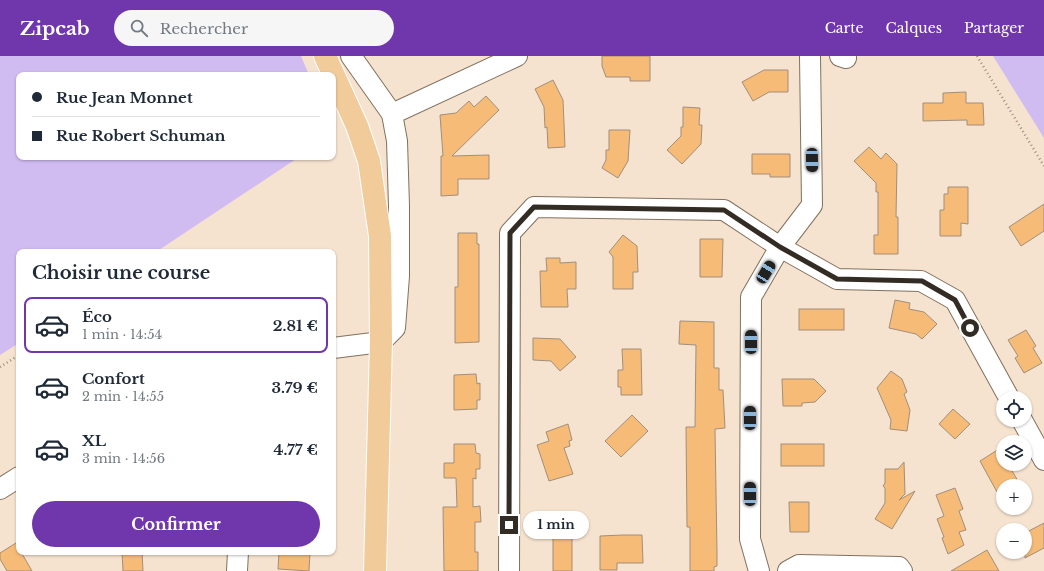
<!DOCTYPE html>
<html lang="fr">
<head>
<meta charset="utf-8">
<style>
	:root { --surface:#fff; --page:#f6f6f7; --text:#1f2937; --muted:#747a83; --line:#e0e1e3; --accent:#7036ac }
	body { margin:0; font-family:"Libre Baskerville",serif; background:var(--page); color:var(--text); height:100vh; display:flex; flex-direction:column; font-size:15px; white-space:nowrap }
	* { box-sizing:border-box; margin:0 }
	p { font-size:13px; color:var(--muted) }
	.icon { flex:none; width:22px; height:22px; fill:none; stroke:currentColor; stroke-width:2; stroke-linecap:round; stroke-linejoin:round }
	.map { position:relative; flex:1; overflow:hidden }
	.side { position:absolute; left:16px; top:193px; width:320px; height:306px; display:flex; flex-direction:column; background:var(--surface); border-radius:8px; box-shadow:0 1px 3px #0004 }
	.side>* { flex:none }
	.hud { position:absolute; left:16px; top:16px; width:320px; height:88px; border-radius:8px; box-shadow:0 1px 3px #0004; display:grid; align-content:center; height:88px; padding:0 16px; background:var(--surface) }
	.controls { position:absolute; left:996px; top:335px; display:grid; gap:8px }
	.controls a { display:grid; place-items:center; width:36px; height:36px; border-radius:50%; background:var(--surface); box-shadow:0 1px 3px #0004; font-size:20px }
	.end { position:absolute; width:18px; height:18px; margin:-9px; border:5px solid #332c24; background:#fff; box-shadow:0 0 0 2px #fff }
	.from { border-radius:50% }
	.bubble { position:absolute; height:28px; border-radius:14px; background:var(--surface); box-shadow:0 1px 3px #0004; font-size:13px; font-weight:800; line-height:28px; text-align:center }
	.car { position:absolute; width:12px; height:24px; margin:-12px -6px; border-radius:5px; box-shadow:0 0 3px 1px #0007; background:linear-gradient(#222 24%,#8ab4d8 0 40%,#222 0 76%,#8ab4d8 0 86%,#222 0) }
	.hud b { display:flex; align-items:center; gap:14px; height:38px; font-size:15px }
	.hud b+b { border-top:1px solid var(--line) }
	.hud i { width:10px; height:10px; background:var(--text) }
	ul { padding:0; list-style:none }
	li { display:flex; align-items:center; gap:12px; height:56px; margin:0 8px 6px; padding:0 8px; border:2px solid transparent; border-radius:8px }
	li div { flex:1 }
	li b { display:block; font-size:15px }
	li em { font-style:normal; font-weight:800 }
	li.current { border-color:var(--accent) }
	li>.icon { width:36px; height:36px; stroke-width:1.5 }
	h2 { padding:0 16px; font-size:18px; line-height:48px }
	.cta { display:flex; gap:8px; margin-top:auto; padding:8px 16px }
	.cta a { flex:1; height:46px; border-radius:24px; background:var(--accent); color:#fff; font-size:16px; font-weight:800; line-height:46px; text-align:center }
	header { display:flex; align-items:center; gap:24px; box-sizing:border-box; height:56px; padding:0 20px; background:var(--accent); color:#fff }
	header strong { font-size:19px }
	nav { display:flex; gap:22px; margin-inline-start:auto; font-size:14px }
	.search { width:280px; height:36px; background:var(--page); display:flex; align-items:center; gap:10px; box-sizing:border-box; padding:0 14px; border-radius:22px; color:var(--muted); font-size:15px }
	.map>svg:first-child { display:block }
	.green { fill:#d0bcf1 }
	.building { fill:#f5bb77; stroke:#a18f7c }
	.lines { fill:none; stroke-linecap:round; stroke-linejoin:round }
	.minor-casing { stroke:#81715e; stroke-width:22 }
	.major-casing { stroke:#fff; stroke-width:24 }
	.path { stroke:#9a8d7f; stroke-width:2.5; stroke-dasharray:1 3; stroke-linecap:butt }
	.minor { stroke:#fff; stroke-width:20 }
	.major { stroke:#f2cb9b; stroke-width:22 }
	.route { stroke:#332c24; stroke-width:5 }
</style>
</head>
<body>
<header>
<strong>Zipcab</strong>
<div class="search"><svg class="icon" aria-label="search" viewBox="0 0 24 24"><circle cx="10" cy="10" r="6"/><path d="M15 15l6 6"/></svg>Rechercher</div>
<nav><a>Carte</a><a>Calques</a><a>Partager</a></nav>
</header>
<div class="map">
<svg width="1044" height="515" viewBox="0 0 1044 515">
	<rect width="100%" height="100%" fill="#f6e3cf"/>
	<!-- green -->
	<g class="green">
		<path d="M0,0H301L309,19H19V101H299L156,196H19V287L0,299Z"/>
		<path d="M993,0H1044V82Z"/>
	</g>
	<!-- building -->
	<g class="building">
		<path d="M602,0H650V25H630V21H606L602,10Z"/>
		<path d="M764,14H788V36H769L753,45L742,26Z"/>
		<path d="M553,24L563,44L565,91L548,92L547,71L545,72L544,51L535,33Z"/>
		<path d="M966,36V47H983L984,69H967V64L923,65V47H943V37Z"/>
		<path d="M486,40L499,54L452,100L489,99V123H458V139L441,140V100H443L440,59L456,57L469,45L474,51Z"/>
		<path d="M683,51L700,52L699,69H702L701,88L682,108L667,94L681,80V71H683Z"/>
		<path d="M609,74H630L628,105L618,122L602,112L606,104V94H609Z"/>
		<path d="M869,91L881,103L886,97L897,108L896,161H898V198H874V179H878V136H876V127L854,105Z"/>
		<path d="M752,98H790V121H770V118H752Z"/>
		<path d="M948,131H968V168L961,167V180H940V154H944V138H948Z"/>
		<path d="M1044,148V175L1021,190L1009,171Z"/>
		<path d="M458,177H477V188H479V286L455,287V231H458Z"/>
		<path d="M623,179L637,190L638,216H633V233H613V201L609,196Z"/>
		<path d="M700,183H723L722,221H700Z"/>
		<path d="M546,202H560V207L576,206V233H567L568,251H541L540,215H547Z"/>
		<path d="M895,244L910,247L909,253L924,256L937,268L922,283L916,278L889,272Z"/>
		<rect x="799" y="253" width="45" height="21"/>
		<path d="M680,265L714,266V312H719V334H723L725,372L715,373L717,497V510L714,511V515H690V471H687L686,371H695L696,289L679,288Z"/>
		<path d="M1026,274L1036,290L1033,292L1042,307L1024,317L1015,302L1018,300L1008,284Z"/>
		<path d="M533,282L560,283L576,301L560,315L551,305L533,304Z"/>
		<path d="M622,293H641L642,339H621V331H618V314H623Z"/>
		<path d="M891,315L902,323L907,336L904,338L910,354L907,375L890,373L891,364L877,332Z"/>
		<path d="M476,318L477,328L480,327V344H477V353L454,354V319Z"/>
		<path d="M782,323H814L826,335L815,346L802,347V350H783Z"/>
		<path d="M953,353L970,368L955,383L939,368Z"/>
		<path d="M632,359L648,375L621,401L605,385Z"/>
		<path d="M568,368L572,384L569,385L570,390L564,392L573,418L549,425L537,389L549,385L546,376Z"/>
		<path d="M454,388H475L476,397L480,398V413H476V423L473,422V451L480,450L481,466H475V496H478V515H444L443,451H457L456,422H444V407H454Z"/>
		<rect x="781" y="388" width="43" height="22"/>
		<path d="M999,393L1003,399V408H1008L1018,425L1008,430H1003V433L997,436L980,405Z"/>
		<path d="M904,406L905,438L899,444L915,435L892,473L875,463L885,447V432L883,430L885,427V413H898Z"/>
		<path d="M955,432L963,453L959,455L966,474L959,476L964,489L948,498L942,482L944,481L937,463L944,460L936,439Z"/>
		<path d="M789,446H809V476H790Z"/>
		<path d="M1044,467V492L1025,502V477Z"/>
		<path d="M572,479V515H553V480Z"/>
		<path d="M623,479H642L643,507H617V514H600V480Z"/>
		<path d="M16,487L19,493V496H21L32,515H7L0,503V497Z"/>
		<path d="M987,494L999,515H951Z"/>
		<path d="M122,496H142L143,515H123Z"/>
		<path d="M279,496H310L309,515L278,513Z"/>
	</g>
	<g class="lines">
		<defs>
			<g id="minor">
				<path d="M840,0L846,2"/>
				<path d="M392,58L517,0"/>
				<path d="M333,292L381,286L395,272L399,220V150L397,85L392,58L351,0"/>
				<path d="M1022,364L1044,404"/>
				<path d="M0,433L19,421"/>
				<path d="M237,515L238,496"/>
				<path d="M509,515L510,177L534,151L724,154L780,191L812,149L810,0"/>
				<path d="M759,515L750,483L751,241L780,191L837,223L921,225L955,244L1009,342"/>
				<path d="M788,515L799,509L899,511L902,515"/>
			</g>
			<path id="major" d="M325,0L357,70L369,105L380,180L381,286L375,515"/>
		</defs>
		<!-- minor casing -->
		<use href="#minor" class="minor-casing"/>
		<!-- major casing -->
		<use href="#major" class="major-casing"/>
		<!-- path -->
		<g class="path">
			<path d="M977,0L1044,110"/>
			<path d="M0,311L19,299"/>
		</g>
		<!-- minor -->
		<use href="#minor" class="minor"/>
		<!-- major -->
		<use href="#major" class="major"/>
	</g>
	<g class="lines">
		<!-- route -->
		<path class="route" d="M509,469L510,177L534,151L724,154L780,191L837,223L922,225L955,244L970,272"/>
	</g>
</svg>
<div class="controls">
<a><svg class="icon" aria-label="locate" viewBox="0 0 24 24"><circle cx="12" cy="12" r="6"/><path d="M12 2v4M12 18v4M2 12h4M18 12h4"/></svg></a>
<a><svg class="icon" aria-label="layers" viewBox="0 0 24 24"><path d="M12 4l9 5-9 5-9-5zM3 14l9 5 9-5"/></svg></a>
<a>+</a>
<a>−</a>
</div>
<i class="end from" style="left:970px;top:272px"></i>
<i class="end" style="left:509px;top:469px"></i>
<div class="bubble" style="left:523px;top:455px;width:66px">1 min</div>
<i class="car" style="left:812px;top:104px;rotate:179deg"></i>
<i class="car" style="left:766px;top:216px;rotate:31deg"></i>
<i class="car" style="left:751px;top:286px;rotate:0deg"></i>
<i class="car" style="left:750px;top:362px;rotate:0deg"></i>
<i class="car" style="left:750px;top:438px;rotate:0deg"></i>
<div class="hud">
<b><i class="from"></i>Rue Jean Monnet</b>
<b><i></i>Rue Robert Schuman</b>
</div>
<section class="side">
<h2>Choisir une course</h2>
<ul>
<li class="current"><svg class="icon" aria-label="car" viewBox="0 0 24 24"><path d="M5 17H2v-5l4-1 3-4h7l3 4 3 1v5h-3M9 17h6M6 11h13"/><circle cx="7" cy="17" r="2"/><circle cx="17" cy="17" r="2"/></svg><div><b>Éco</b><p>1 min · 14:54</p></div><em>2.81 €</em></li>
<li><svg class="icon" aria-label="car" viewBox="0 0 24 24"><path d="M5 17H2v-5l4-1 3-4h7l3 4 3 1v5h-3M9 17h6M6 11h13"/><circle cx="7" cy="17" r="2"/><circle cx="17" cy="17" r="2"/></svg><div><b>Confort</b><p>2 min · 14:55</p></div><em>3.79 €</em></li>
<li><svg class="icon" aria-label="car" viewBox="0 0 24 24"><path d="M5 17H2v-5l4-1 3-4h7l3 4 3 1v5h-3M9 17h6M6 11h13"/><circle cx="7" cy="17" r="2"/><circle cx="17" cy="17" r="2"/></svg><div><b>XL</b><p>3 min · 14:56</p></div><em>4.77 €</em></li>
</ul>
<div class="cta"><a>Confirmer</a></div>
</section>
</div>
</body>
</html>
